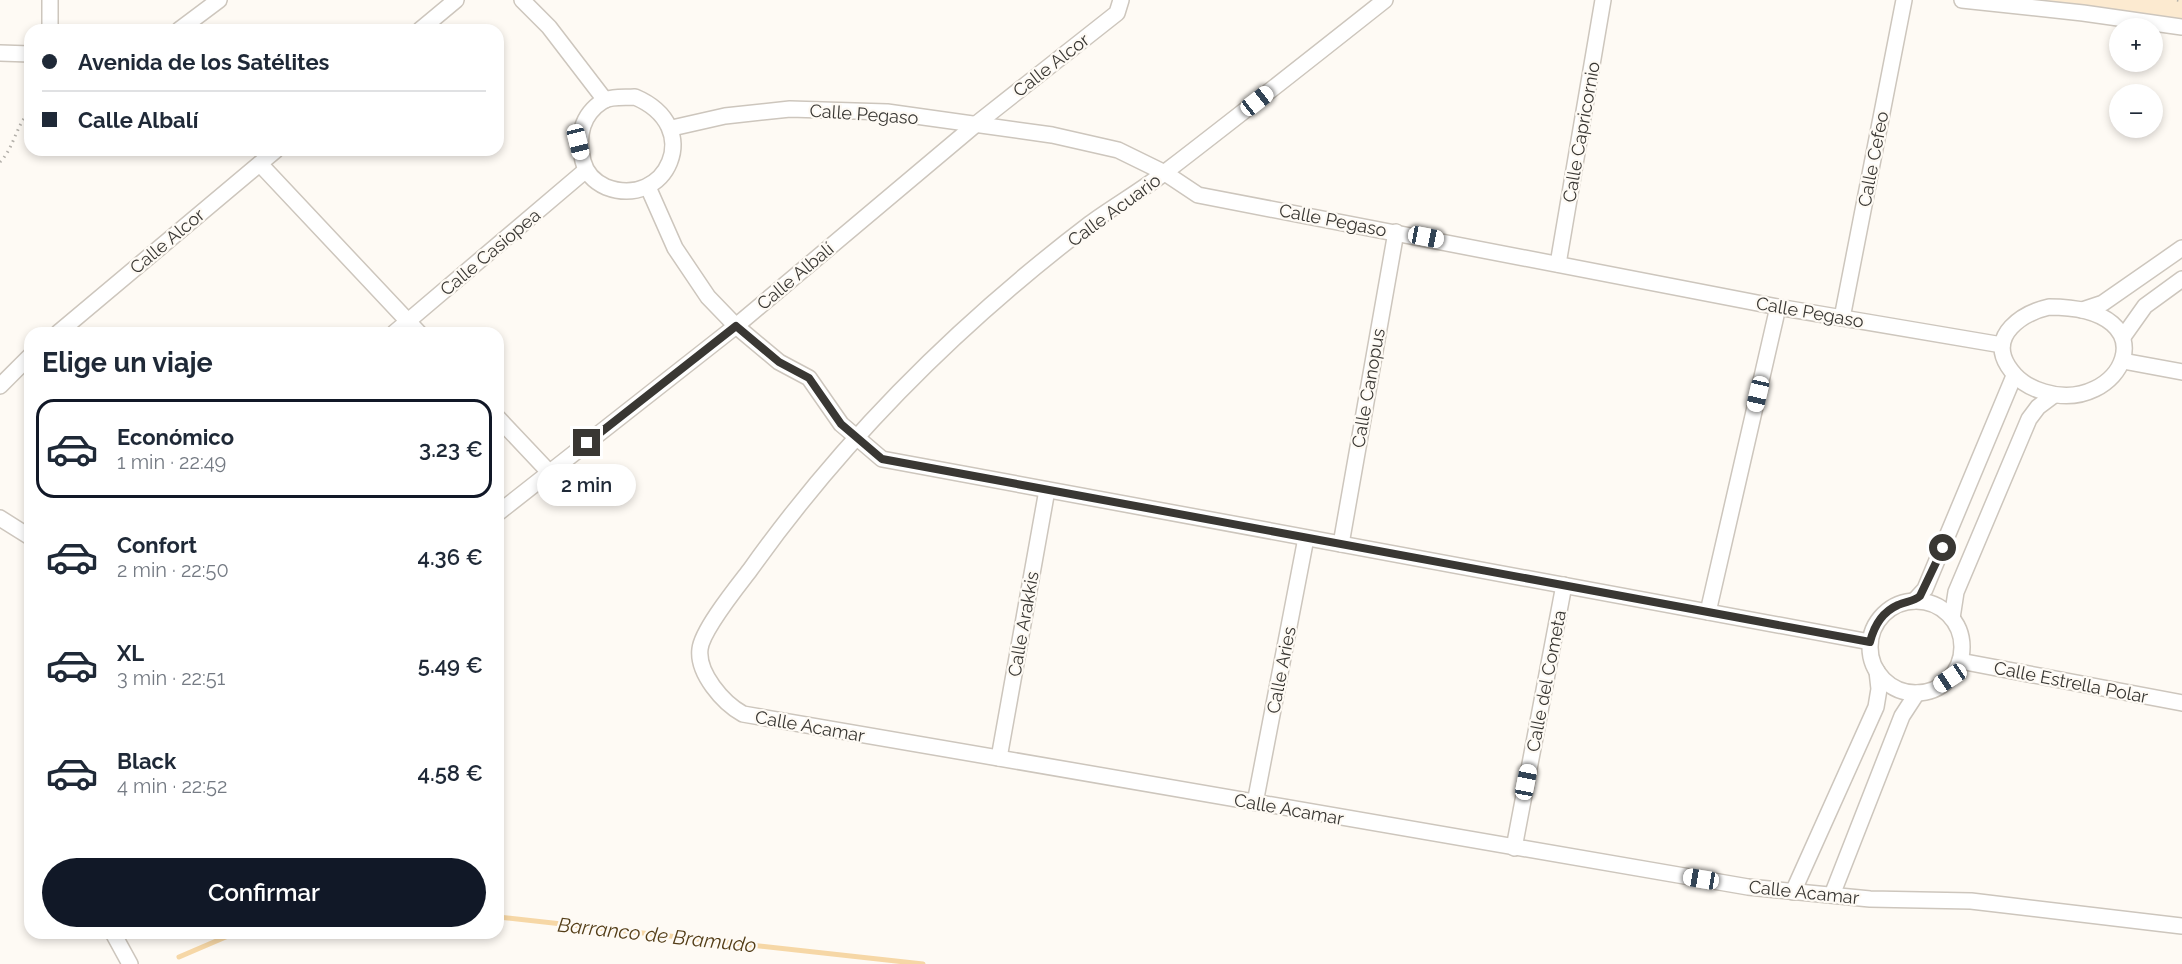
<!DOCTYPE html>
<html lang="es">
<head>
<meta charset="utf-8">
<style>
	:root { --surface:#fff; --page:#f2f2f3; --text:#1f2937; --muted:#747a83; --line:#e0e1e3; --accent:#111827 }
	body { margin:0; font-family:Raleway,sans-serif; background:var(--page); color:var(--text); height:100vh; display:flex; flex-direction:column; font-size:22px; white-space:nowrap }
	* { box-sizing:border-box; margin:0 }
	p { font-size:20px; color:var(--muted) }
	.icon { flex:none; width:33px; height:33px; fill:none; stroke:currentColor; stroke-width:2; stroke-linecap:round; stroke-linejoin:round }
	.map { position:relative; flex:1; overflow:hidden }
	.panel { position:absolute; left:24px; top:327px; width:480px; height:612px; display:flex; flex-direction:column; background:var(--surface); border-radius:18px; box-shadow:0 3px 9px #0003 }
	.panel>* { flex:none }
	.banner { position:absolute; left:24px; top:24px; width:480px; height:132px; border-radius:18px; box-shadow:0 3px 9px #0003; display:grid; align-content:center; height:132px; padding:0 18px; background:var(--surface) }
	.controls { position:absolute; left:2109px; top:18px; display:grid; gap:12px }
	.controls a { display:grid; place-items:center; width:54px; height:54px; border-radius:50%; background:var(--surface); box-shadow:0 3px 9px #0003; font-size:30px }
	.end { position:absolute; width:27px; height:27px; margin:-14px; border:8px solid #393733; background:#fff; box-shadow:0 0 0 3px #fff }
	.from { border-radius:50% }
	.bubble { position:absolute; height:42px; border-radius:21px; background:var(--surface); box-shadow:0 3px 9px #0003; font-size:20px; font-weight:600; line-height:42px; text-align:center }
	.car { position:absolute; width:18px; height:36px; margin:-18px -9px; border-radius:8px; box-shadow:0 0 4px 2px #0007; background:linear-gradient(#fff 24%,#345 0 40%,#fff 0 76%,#345 0 86%,#fff 0) }
	.banner b { display:flex; align-items:center; gap:21px; height:57px; font-size:22px }
	.banner b+b { border-top:2px solid var(--line) }
	.banner i { width:15px; height:15px; background:var(--text) }
	ul { padding:0; list-style:none }
	li { display:flex; align-items:center; gap:18px; height:99px; margin:0 12px 9px; padding:0 6px; border:3px solid transparent; border-radius:18px }
	li div { flex:1 }
	li b { display:block; font-size:22px }
	li em { font-style:normal; font-weight:600 }
	li.selected { border-color:var(--accent) }
	li>.icon { width:54px; height:54px; stroke-width:1.5 }
	h2 { padding:0 18px; font-size:27px; line-height:72px }
	.button { display:flex; gap:12px; margin-top:auto; padding:12px 18px }
	.button a { flex:1; height:69px; border-radius:36px; background:var(--accent); color:#fff; font-size:24px; font-weight:600; line-height:69px; text-align:center }
	.map>svg:first-child { display:block }
	.green { fill:#fcead0 }
	.lines { fill:none; stroke-linecap:round; stroke-linejoin:round }
	.stream { stroke:#f6d7a6; stroke-width:5 }
	.street-casing { stroke:#cdc6bd; stroke-width:18 }
	.path { stroke:#b3b0aa; stroke-width:3; stroke-dasharray:1.5 4.5; stroke-linecap:butt }
	.street { stroke:#fff; stroke-width:15 }
	.route { stroke:#393733; stroke-width:8 }
	.labels { text-anchor:middle; dominant-baseline:central; stroke-width:4.5; stroke-linejoin:round; paint-order:stroke }
	.street-label { font-size:18px; fill:#393733; stroke:#fefaf4 }
	.water-label { font-size:20px; font-style:italic; fill:#533d17; stroke:#fefaf4 }
</style>
</head>
<body>
<div class="map">
<svg width="2182" height="964" viewBox="0 0 2182 964">
	<rect width="100%" height="100%" fill="#fefaf4"/>
	<!-- green -->
	<path class="green" d="M2034,0H2182V21Z"/>
	<g class="lines">
		<!-- stream -->
		<g class="stream">
			<path d="M498,917L923,964"/>
			<path d="M179,957L235,933"/>
		</g>
		<defs>
			<g id="street">
				<path d="M522,0L549,27L605,100"/>
				<path d="M1385,0C1313,57 1241,114 1168,170C1144,189 1116,205 1091,223C962,321 844,438 750,570C737,587 702,630 700,649C697,673 723,703 743,714L1748,887L1870,899L1971,901L2182,926"/>
				<path d="M1962,0L2083,13L2182,27"/>
				<path d="M50,30V0"/>
				<path d="M179,30L219,0"/>
				<path d="M420,30L456,0"/>
				<path d="M0,53L30,54"/>
				<path d="M635,97C706,127 666,210 606,187C595,182 586,173 583,161C577,137 581,115 603,101C611,96 626,98 635,97Z"/>
				<path d="M672,128L725,116L790,109L887,112L1052,135L1118,150L1165,173L1198,195L1778,307L2002,345"/>
				<path d="M260,164L419,333"/>
				<path d="M648,187L675,248L708,297L736,326L779,362L809,378L841,424L882,459L1870,642"/>
				<path d="M1558,264L1603,0"/>
				<path d="M2049,307C2175,307 2121,416 2044,392C2028,387 2017,380 2008,366C1988,335 2023,313 2049,307Z"/>
				<path d="M2082,310L2103,303L2182,248"/>
				<path d="M1842,318L1904,0"/>
				<path d="M58,333L276,150"/>
				<path d="M394,333L586,170"/>
				<path d="M2123,337L2145,306L2182,279"/>
				<path d="M2123,361L2182,372"/>
				<path d="M0,386L30,356"/>
				<path d="M498,418L549,472"/>
				<path d="M498,513L736,326L975,125L1117,13L1121,0"/>
				<path d="M0,518L30,537"/>
				<path d="M1341,544L1396,232"/>
				<path d="M1914,601L1925,589L2014,376"/>
				<circle cx="1916" cy="647" r="46"/>
				<path d="M1708,612L1778,307"/>
				<path d="M1952,618L1956,592L2029,419L2038,407L2054,395"/>
				<path d="M1960,661L2182,703"/>
				<path d="M999,758L1047,490"/>
				<path d="M1255,803L1306,538"/>
				<path d="M1514,848L1564,585"/>
				<path d="M1793,892L1876,707L1879,689L1877,671"/>
				<path d="M1832,895L1902,716L1917,693"/>
				<path d="M113,933L130,964"/>
			</g>
		</defs>
		<!-- street casing -->
		<use href="#street" class="street-casing"/>
		<!-- path -->
		<g class="path">
			<path d="M2177,0L2182,1"/>
			<path d="M0,162C14,148 16,125 30,111"/>
		</g>
		<!-- street -->
		<use href="#street" class="street"/>
	</g>
	<g class="lines">
		<!-- route -->
		<path class="route" d="M587,443L736,326L779,362L809,378L841,424L882,459L1870,642C1874,626 1882,612 1898,605C1906,601 1913,602 1920,596L1943,548"/>
	</g>
	<g class="labels">
		<!-- street labels -->
		<g class="street-label">
			<text transform="translate(1051 65) rotate(-38)">Calle Alcor</text>
			<text transform="translate(864 114) rotate(4)">Calle Pegaso</text>
			<text transform="translate(1581 132) rotate(-80)">Calle Capricornio</text>
			<text transform="translate(1873 159) rotate(-79)">Calle Cefeo</text>
			<text transform="translate(1114 210) rotate(-36)">Calle Acuario</text>
			<text transform="translate(1333 220) rotate(11)">Calle Pegaso</text>
			<text transform="translate(167 241) rotate(-40)">Calle Alcor</text>
			<text transform="translate(490 252) rotate(-40)">Calle Casiopea</text>
			<text transform="translate(795 276) rotate(-40)">Calle Albalí</text>
			<text transform="translate(1810 312) rotate(10)">Calle Pegaso</text>
			<text transform="translate(1368 388) rotate(-80)">Calle Canopus</text>
			<text transform="translate(1023 624) rotate(-80)">Calle Arakkis</text>
			<text transform="translate(1281 670) rotate(-79)">Calle Aries</text>
			<text transform="translate(1546 681) rotate(-79)">Calle del Cometa</text>
			<text transform="translate(2071 682) rotate(11)">Calle Estrella Polar</text>
			<text transform="translate(810 726) rotate(10)">Calle Acamar</text>
			<text transform="translate(1289 809) rotate(10)">Calle Acamar</text>
			<text transform="translate(1804 892) rotate(6)">Calle Acamar</text>
		</g>
		<!-- water labels -->
		<g class="water-label">
			<text transform="translate(657 935) rotate(6)">Barranco de Bramudo</text>
		</g>
	</g>
</svg>
<div class="controls">
<a>+</a>
<a>−</a>
</div>
<i class="end from" style="left:1943px;top:548px"></i>
<i class="end" style="left:587px;top:443px"></i>
<div class="bubble" style="left:537px;top:464px;width:99px">2 min</div>
<i class="car" style="left:1257px;top:101px;rotate:52deg"></i>
<i class="car" style="left:578px;top:142px;rotate:166deg"></i>
<i class="car" style="left:1426px;top:237px;rotate:101deg"></i>
<i class="car" style="left:1758px;top:394px;rotate:193deg"></i>
<i class="car" style="left:1950px;top:678px;rotate:236deg"></i>
<i class="car" style="left:1526px;top:782px;rotate:11deg"></i>
<i class="car" style="left:1701px;top:879px;rotate:279deg"></i>
<div class="banner">
<b><i class="from"></i>Avenida de los Satélites</b>
<b><i></i>Calle Albalí</b>
</div>
<section class="panel">
<h2>Elige un viaje</h2>
<ul>
<li class="selected"><svg class="icon" aria-label="car" viewBox="0 0 24 24"><path d="M5 17H2v-5l4-1 3-4h7l3 4 3 1v5h-3M9 17h6M6 11h13"/><circle cx="7" cy="17" r="2"/><circle cx="17" cy="17" r="2"/></svg><div><b>Económico</b><p>1 min · 22:49</p></div><em>3.23 €</em></li>
<li><svg class="icon" aria-label="car" viewBox="0 0 24 24"><path d="M5 17H2v-5l4-1 3-4h7l3 4 3 1v5h-3M9 17h6M6 11h13"/><circle cx="7" cy="17" r="2"/><circle cx="17" cy="17" r="2"/></svg><div><b>Confort</b><p>2 min · 22:50</p></div><em>4.36 €</em></li>
<li><svg class="icon" aria-label="car" viewBox="0 0 24 24"><path d="M5 17H2v-5l4-1 3-4h7l3 4 3 1v5h-3M9 17h6M6 11h13"/><circle cx="7" cy="17" r="2"/><circle cx="17" cy="17" r="2"/></svg><div><b>XL</b><p>3 min · 22:51</p></div><em>5.49 €</em></li>
<li><svg class="icon" aria-label="car" viewBox="0 0 24 24"><path d="M5 17H2v-5l4-1 3-4h7l3 4 3 1v5h-3M9 17h6M6 11h13"/><circle cx="7" cy="17" r="2"/><circle cx="17" cy="17" r="2"/></svg><div><b>Black</b><p>4 min · 22:52</p></div><em>4.58 €</em></li>
</ul>
<div class="button"><a>Confirmar</a></div>
</section>
</div>
</body>
</html>
